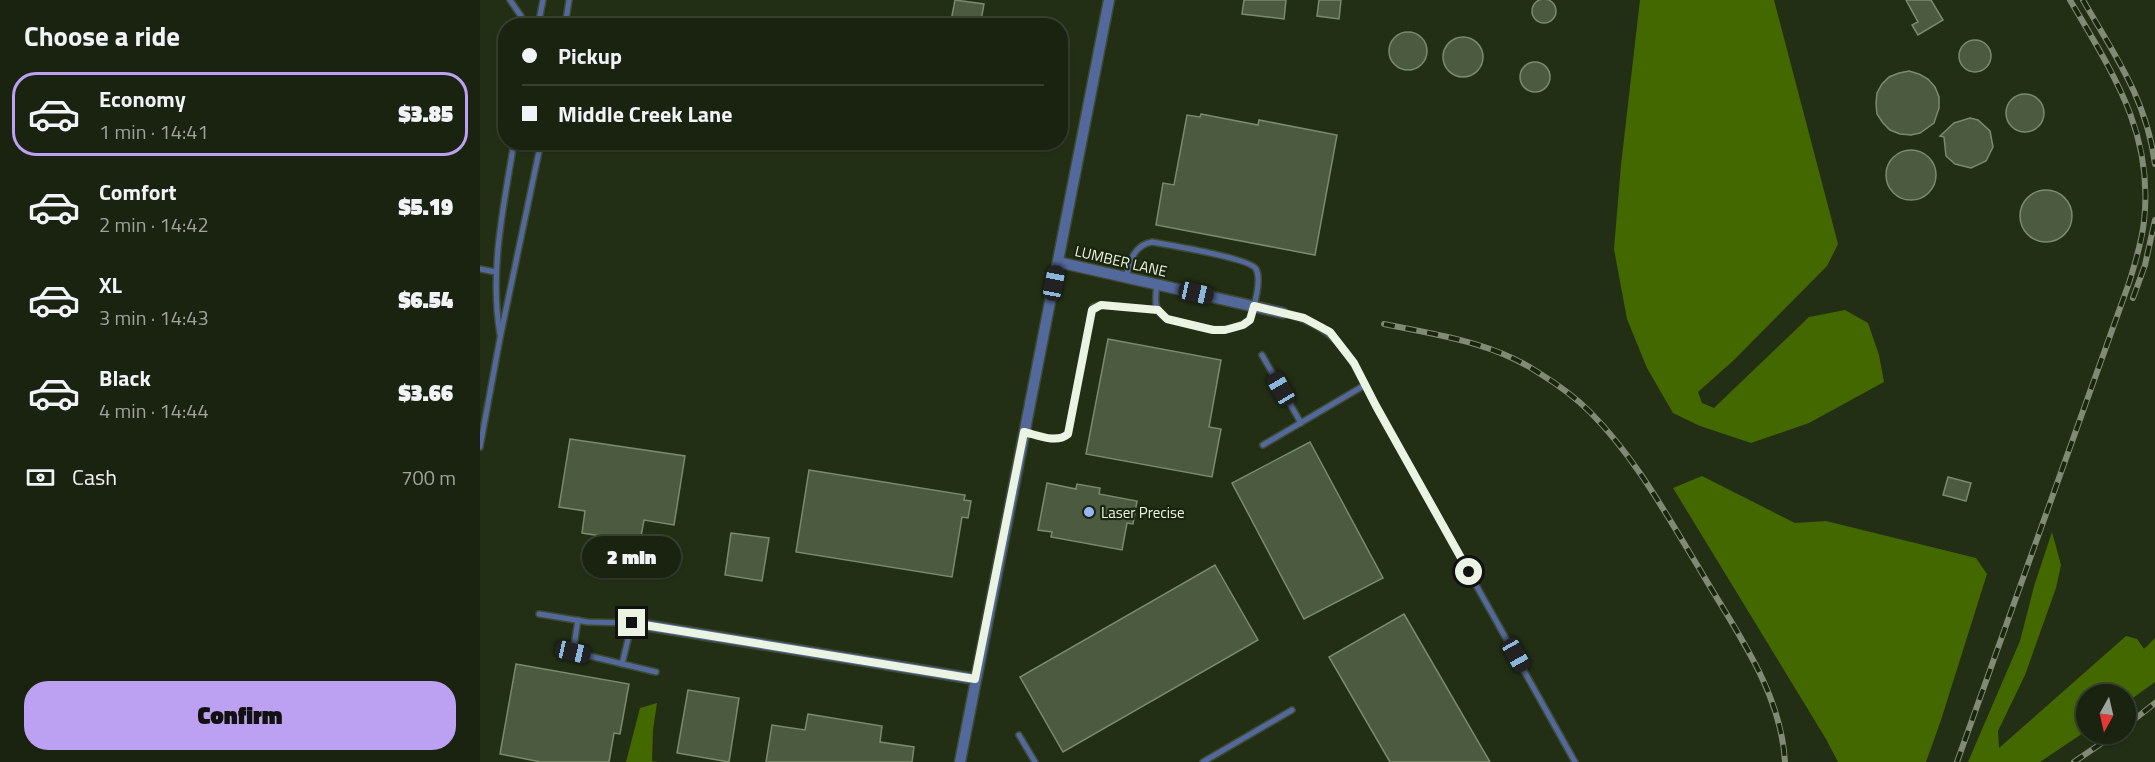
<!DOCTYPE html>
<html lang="en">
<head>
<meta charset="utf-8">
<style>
	:root { --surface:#1a2310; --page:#232b19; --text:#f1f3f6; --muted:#9fa49f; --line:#384030; --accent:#bca0f2 }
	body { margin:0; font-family:"Titillium Web",sans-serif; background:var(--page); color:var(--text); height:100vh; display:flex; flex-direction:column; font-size:22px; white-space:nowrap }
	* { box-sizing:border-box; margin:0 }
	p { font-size:20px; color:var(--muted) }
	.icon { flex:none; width:33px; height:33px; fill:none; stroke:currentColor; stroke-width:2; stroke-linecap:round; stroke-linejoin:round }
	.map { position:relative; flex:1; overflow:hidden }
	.side { display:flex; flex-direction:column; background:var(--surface); width:480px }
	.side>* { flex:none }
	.hud { position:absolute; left:18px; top:18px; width:570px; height:132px; border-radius:24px; box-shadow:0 2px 4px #0004,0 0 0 2px var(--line); display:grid; align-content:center; height:132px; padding:0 24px; background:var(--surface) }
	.needle { width:39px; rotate:188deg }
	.buttons { position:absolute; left:1596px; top:684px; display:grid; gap:12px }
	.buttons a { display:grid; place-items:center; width:60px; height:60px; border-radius:50%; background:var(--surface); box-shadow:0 2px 4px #0004,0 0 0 2px var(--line); font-size:30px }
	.end { position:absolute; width:27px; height:27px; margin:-14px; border:8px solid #ebf3e3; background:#111; box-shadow:0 0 0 3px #111 }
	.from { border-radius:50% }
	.bubble { position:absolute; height:42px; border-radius:21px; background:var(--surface); box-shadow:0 2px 4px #0004,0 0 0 2px var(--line); font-size:20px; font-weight:800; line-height:42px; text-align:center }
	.car { position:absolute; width:18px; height:36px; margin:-18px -9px; border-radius:8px; box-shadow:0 0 4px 2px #0007; background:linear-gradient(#222 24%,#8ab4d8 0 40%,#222 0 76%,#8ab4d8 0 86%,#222 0) }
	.hud b { display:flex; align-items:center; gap:21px; height:57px; font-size:22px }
	.hud b+b { border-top:2px solid var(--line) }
	.hud i { width:15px; height:15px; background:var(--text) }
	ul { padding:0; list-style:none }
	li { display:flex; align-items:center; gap:18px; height:84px; margin:0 12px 9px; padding:0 12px; border:3px solid transparent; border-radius:24px }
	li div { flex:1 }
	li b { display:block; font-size:22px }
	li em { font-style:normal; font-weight:800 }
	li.current { border-color:var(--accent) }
	li>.icon { width:54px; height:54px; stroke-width:1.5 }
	h2 { padding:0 24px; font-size:27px; line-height:72px }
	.pay { display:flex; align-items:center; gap:15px; height:66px; padding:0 24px; font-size:22px }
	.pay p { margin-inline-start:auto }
	.action { display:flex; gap:12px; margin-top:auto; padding:12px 24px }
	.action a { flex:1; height:69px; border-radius:24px; background:var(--accent); color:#111; font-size:24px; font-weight:800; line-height:69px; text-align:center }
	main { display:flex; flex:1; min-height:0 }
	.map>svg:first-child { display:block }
	.forest { fill:#436800 }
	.building { fill:#4c5a3f; stroke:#7b8a6d; stroke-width:1.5 }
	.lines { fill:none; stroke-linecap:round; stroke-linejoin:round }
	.lane-casing { stroke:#3f4a32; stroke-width:8 }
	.street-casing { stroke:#3f4a32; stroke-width:13 }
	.lane { stroke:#53699c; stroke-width:5 }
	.street { stroke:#53699c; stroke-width:10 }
	.rail-casing { stroke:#808a75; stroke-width:6 }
	.rail { stroke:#19250c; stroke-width:4; stroke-dasharray:11; stroke-linecap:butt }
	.route { stroke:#ebf3e3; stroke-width:8 }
	.poi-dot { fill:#96b6fd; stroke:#19250c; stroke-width:2 }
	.labels { text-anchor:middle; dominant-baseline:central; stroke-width:4.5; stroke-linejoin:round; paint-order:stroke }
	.street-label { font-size:15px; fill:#ebf3e3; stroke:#19250c }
	.poi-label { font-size:15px; fill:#ebf3e3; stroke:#19250c; text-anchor:start }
</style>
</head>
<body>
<main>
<section class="side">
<h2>Choose a ride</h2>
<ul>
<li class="current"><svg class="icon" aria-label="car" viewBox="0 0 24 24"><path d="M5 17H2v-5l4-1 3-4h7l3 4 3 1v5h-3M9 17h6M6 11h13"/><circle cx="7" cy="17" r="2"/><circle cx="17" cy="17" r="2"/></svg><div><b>Economy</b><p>1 min · 14:41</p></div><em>$3.85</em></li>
<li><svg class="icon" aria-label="car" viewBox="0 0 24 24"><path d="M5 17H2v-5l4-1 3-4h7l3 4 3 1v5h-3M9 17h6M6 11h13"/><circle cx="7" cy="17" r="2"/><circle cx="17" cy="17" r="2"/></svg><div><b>Comfort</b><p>2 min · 14:42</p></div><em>$5.19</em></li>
<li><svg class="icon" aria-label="car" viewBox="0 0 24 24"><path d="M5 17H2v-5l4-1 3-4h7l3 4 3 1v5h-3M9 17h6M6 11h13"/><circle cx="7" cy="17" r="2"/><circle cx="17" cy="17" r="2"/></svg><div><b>XL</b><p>3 min · 14:43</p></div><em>$6.54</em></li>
<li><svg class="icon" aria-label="car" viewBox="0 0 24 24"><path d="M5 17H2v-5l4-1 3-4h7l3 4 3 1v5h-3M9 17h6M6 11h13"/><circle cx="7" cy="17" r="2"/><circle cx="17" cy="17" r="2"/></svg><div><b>Black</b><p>4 min · 14:44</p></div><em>$3.66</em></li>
</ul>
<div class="pay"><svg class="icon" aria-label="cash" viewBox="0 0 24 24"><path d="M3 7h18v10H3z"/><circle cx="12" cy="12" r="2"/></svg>Cash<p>700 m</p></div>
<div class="action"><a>Confirm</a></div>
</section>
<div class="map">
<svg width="1675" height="762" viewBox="0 0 1675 762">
	<rect width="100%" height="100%" fill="#232f15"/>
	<!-- forest -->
	<g class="forest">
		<path d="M1160,0H1294L1358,244L1347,266L1254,360L1218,392L1222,403L1234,408L1329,317L1365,310L1388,323L1399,355L1404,382L1329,423L1271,443L1220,426L1193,413L1167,368L1147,319L1134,249L1141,165Z"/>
		<path d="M1222,476L1315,523L1346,521L1496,558L1507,574L1461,720L1446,762H1358L1346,739L1193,488Z"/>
		<path d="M1572,532L1581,565L1576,588L1545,675L1518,731L1519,748L1646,636L1657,639L1664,649L1675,638V682L1646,703V694H1606V731L1560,762H1488L1540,641L1555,583Z"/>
		<path d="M177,703L173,730L172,761L178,762H146L160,708Z"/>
	</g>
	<!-- building -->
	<g class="building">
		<circle cx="1064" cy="11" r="12"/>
		<path d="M475,0L504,4L500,26H470Z"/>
		<path d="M764,0H806L804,19L762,14Z"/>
		<path d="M839,0H861L859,19L837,16Z"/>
		<path d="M1426,0H1451L1463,20L1438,35L1432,25L1438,22Z"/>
		<circle cx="928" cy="51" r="19"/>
		<circle cx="983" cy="57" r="20"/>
		<circle cx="1495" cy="56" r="16"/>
		<circle cx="1055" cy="77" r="15"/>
		<path d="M1429,71L1439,74L1448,79L1455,87L1459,97V108L1454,123L1440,133L1431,135L1420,134L1410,130L1403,123L1397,114L1396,104L1397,93L1402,84L1409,77L1419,73Z"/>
		<circle cx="1545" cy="113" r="19"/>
		<path d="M721,114L778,125L779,120L857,135L835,255L676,225L683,183L694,185L707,115L720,117Z"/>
		<path d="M1490,118L1498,120L1510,131L1513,147L1506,161L1491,168L1475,164L1466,156L1464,137L1460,136L1474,123Z"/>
		<circle cx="1431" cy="175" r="25"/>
		<circle cx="1566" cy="216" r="26"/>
		<path d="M628,339L741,360L729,427L741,429L732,477L606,454Z"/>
		<path d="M90,439L205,456L194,525L164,520L160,542L102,533L105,511L79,507Z"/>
		<path d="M830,442L903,578L824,619L752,483Z"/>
		<path d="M329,470L485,495L484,500L491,501L488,518L482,517L472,577L316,552Z"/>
		<path d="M1468,477L1491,483L1486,501L1463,495Z"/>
		<path d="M567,483L596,489L597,484L620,488L619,494L657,501L653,524L647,523L642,550L571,537L572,532L558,530Z"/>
		<path d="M251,533L289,538L282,581L245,575Z"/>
		<path d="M735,565L778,640L583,752L540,677Z"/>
		<path d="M924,614L1010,762H910L849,657Z"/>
		<path d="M36,664L149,684L140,734L134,733L129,762H61L20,754Z"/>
		<path d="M208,690L259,698L249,762L197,753Z"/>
		<path d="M328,714L402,726L400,742L434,747L432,762H286L292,725L325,730Z"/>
	</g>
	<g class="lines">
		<defs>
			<g id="lane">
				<path d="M30,0L41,16L44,26"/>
				<path d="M58,26L63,0"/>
				<path d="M85,26L89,0"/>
				<path d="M0,269L16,272"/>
				<path d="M646,277C650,261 654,245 672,242C688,245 770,258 776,269C782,280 774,309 769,320C745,339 714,325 687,319C673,310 675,299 677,284"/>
				<path d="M803,313C860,327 871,358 896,406L1095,762"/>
				<path d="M20,334C9,271 24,205 34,142"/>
				<path d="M782,355L821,423"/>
				<path d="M544,432C557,435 577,444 588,434L613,307L621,305L678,310"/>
				<path d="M783,445L885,385"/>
				<path d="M0,447L20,338L61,142"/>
				<path d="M59,614L108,622L152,623L142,664"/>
				<path d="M98,620L93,652L176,672"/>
				<path d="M539,735L555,762"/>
				<path d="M723,762L812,710"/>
			</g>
			<g id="street">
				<path d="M578,262L803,313"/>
				<path d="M152,623L495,679"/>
				<path d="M480,762L629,0"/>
			</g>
		</defs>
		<!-- lane casing -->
		<use href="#lane" class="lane-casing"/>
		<!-- street casing -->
		<use href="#street" class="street-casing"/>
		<!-- lane -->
		<use href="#lane" class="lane"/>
		<!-- street -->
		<use href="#street" class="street"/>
		<defs>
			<g id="rail">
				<path d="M1603,0C1635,56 1666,98 1675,164"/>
				<path d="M1653,298L1665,265L1675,220"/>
				<path d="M904,324C957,335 1013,342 1059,373C1077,384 1095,397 1110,412C1155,457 1186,514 1219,568C1254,629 1301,690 1305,762"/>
				<path d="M1646,726L1675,703"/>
				<path d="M1477,762L1649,283C1655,263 1662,242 1664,221C1674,133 1632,72 1590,0"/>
				<path d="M1594,762L1635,734"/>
			</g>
		</defs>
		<!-- rail casing -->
		<use href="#rail" class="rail-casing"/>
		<!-- rail -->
		<use href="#rail" class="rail"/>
	</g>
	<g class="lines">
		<!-- route -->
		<path class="route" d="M152,623L495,679L544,432C557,435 577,444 588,434L612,310L621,305L678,310L687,319L733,330H745L763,325L770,320L774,306L824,318L850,332L874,363L896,406L989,572"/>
	</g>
	<!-- markers -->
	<circle class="poi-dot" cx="609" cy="512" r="6"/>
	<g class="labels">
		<!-- street labels -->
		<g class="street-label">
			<text transform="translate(641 261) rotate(13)">LUMBER LANE</text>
		</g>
		<!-- poi labels -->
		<g class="poi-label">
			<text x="621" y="512">Laser Precise</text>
		</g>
	</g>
</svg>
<div class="buttons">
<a><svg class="needle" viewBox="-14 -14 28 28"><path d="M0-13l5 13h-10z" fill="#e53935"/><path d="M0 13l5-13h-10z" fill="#9fa49f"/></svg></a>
</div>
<i class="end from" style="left:989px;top:572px"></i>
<i class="end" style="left:152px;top:623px"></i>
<div class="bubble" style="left:102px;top:536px;width:99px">2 min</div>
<i class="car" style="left:574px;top:283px;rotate:11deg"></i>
<i class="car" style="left:716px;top:293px;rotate:103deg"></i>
<i class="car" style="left:801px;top:389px;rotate:330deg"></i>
<i class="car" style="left:93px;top:652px;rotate:103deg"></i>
<i class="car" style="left:1036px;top:655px;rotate:151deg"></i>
<div class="hud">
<b><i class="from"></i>Pickup</b>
<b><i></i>Middle Creek Lane</b>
</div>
</div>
</main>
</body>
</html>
